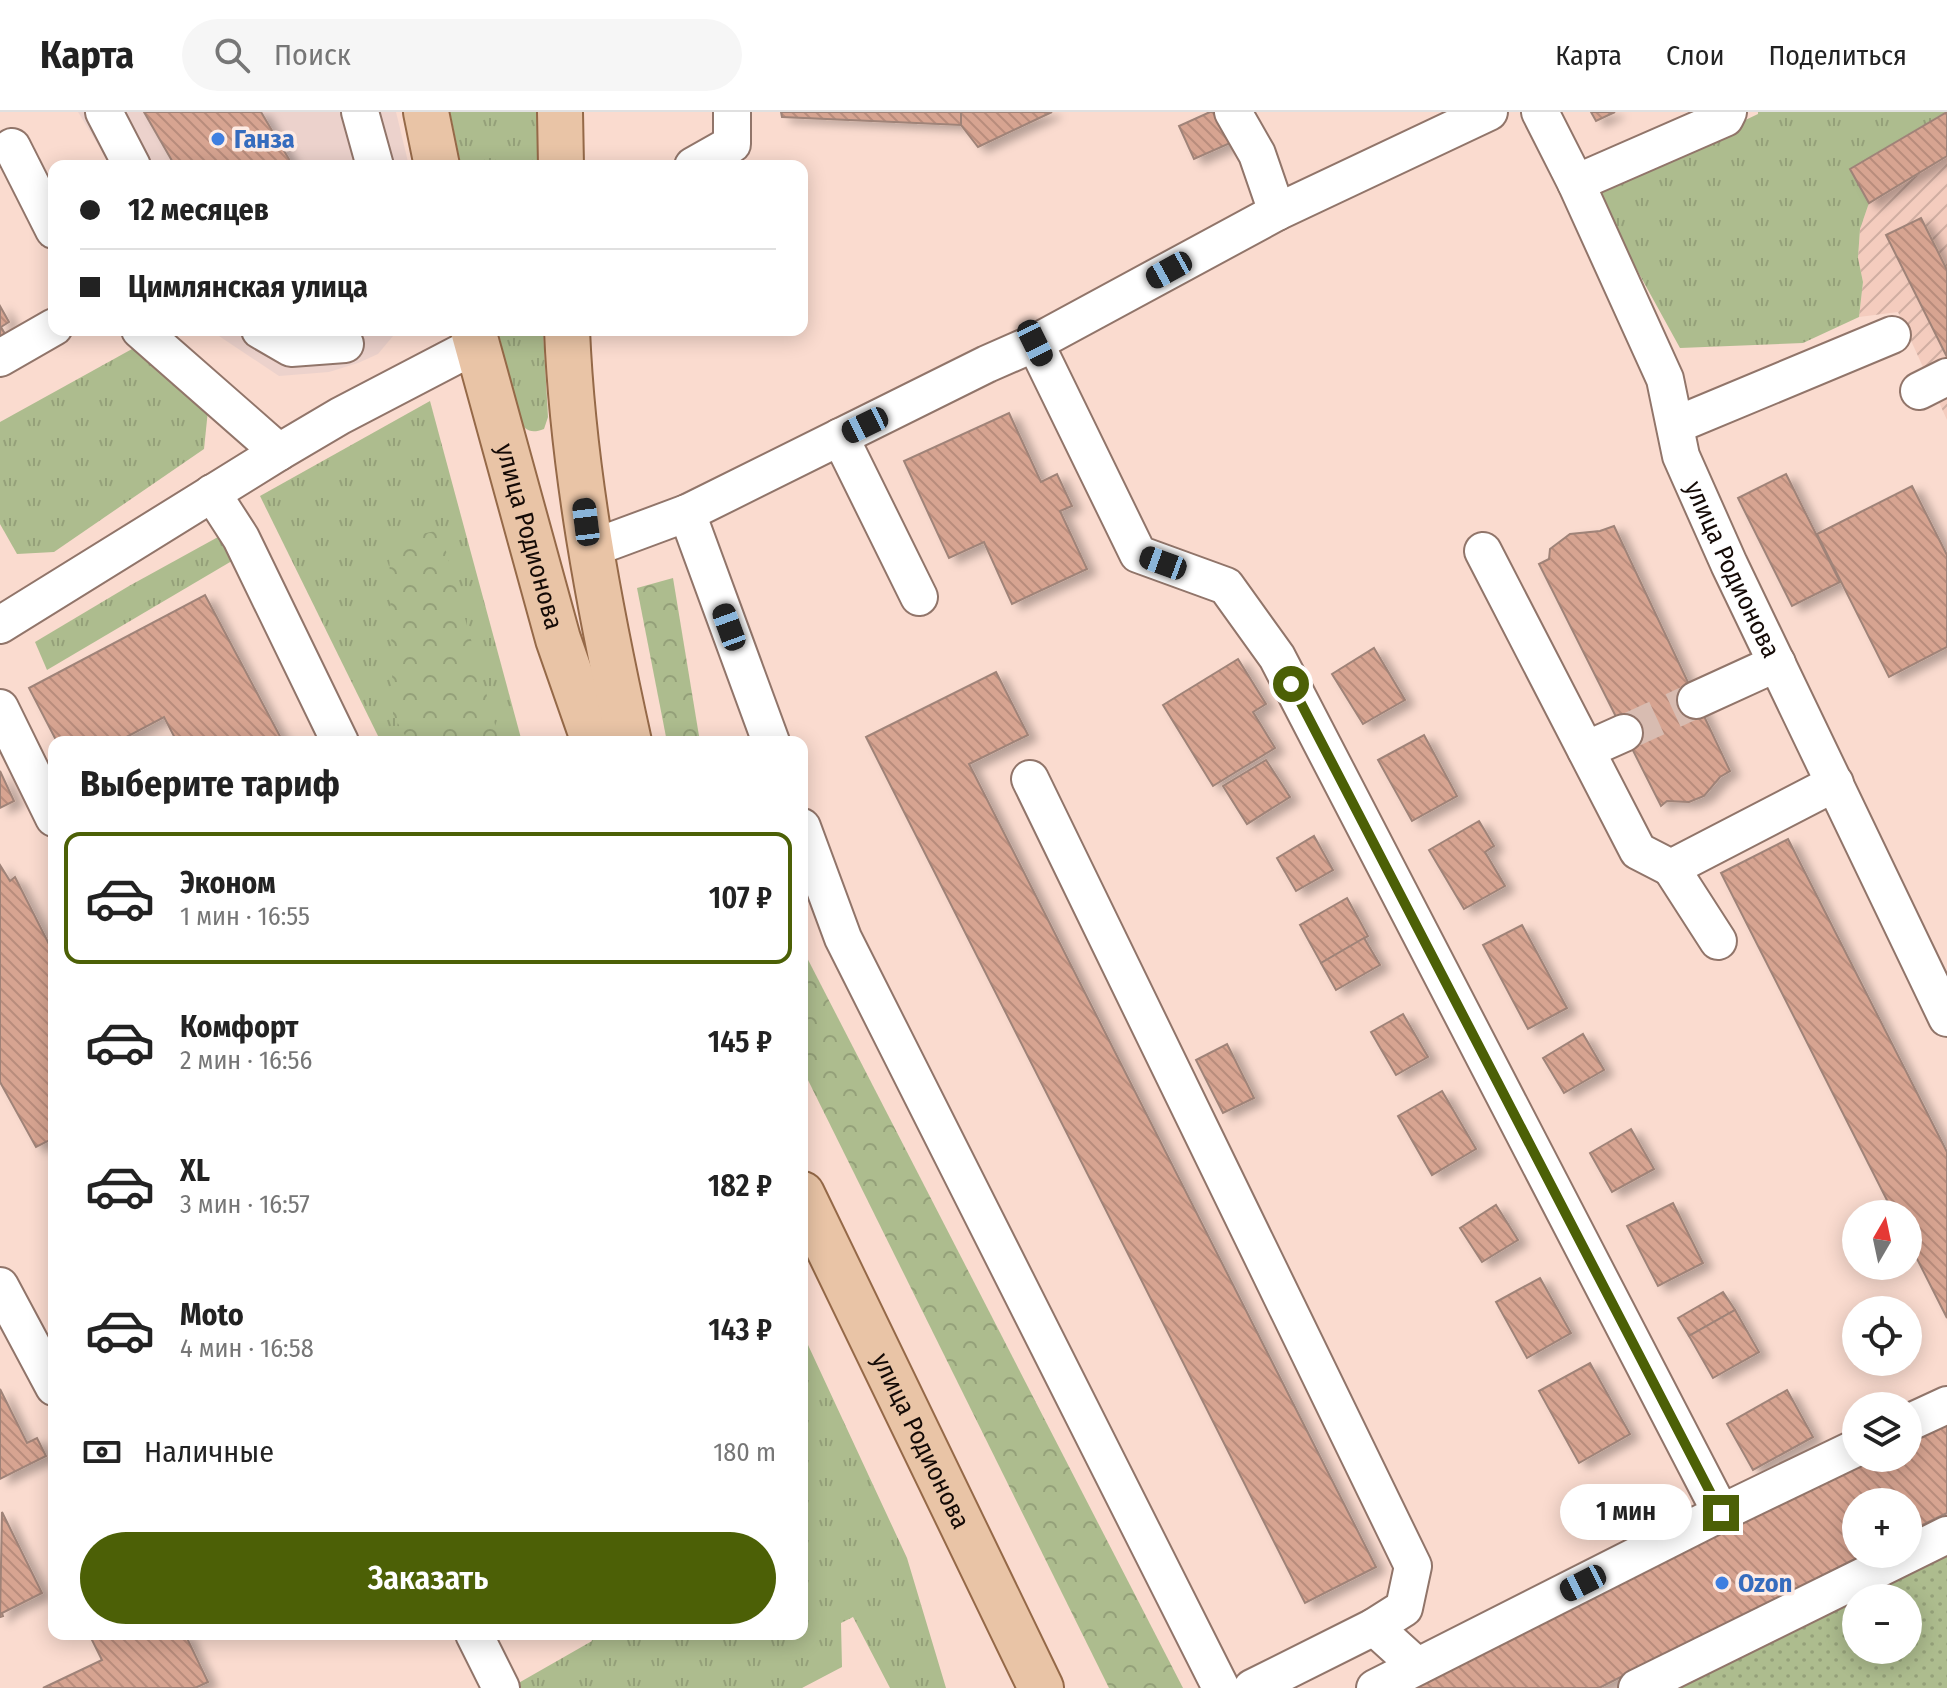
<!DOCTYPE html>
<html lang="ru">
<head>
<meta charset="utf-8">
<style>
	:root { --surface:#fff; --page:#f6f6f6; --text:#222; --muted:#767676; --line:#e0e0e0; --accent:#4c6006 }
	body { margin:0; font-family:"Fira Sans Condensed",sans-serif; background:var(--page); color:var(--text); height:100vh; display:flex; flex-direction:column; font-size:30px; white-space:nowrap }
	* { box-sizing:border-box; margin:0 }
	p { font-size:26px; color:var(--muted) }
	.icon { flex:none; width:44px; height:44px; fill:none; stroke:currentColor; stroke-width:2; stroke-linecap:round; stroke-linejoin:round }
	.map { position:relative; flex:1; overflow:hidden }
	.panel { position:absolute; left:48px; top:624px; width:760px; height:904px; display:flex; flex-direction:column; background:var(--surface); border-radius:16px; box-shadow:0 4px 20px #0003 }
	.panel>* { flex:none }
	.top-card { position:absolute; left:48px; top:48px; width:760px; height:176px; border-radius:16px; box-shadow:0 4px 20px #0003; display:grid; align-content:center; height:176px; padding:0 32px; background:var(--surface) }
	.needle { width:52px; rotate:9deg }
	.fabs { position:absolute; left:1842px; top:1088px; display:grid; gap:16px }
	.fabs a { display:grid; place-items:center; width:80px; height:80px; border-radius:50%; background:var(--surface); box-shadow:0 4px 20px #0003; font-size:40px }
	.end { position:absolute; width:36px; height:36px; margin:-18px; border:10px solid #4c6006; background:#fff; box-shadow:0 0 0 4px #fff }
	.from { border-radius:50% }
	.bubble { position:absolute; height:56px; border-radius:28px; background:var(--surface); box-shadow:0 4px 20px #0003; font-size:26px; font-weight:600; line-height:56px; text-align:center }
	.car { position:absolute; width:24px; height:48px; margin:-24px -12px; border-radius:10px; box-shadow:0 0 6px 2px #0007; background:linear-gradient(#222 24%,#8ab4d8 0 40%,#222 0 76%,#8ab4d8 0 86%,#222 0) }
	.top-card b { display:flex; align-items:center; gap:28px; height:76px; font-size:30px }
	.top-card b+b { border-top:2px solid var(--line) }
	.top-card i { width:20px; height:20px; background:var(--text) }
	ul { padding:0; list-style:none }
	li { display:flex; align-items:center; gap:24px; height:132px; margin:0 16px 12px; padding:0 16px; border:4px solid transparent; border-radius:16px }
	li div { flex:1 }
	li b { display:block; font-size:30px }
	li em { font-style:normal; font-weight:600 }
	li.on { border-color:var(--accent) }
	li>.icon { width:72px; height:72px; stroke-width:1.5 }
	h2 { padding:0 32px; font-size:36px; line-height:96px }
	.pay { display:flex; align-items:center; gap:20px; height:88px; padding:0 32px; font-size:30px }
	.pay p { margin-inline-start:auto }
	.primary-button { display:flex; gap:16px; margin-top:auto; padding:16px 32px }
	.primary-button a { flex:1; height:92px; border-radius:48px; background:var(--accent); color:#fff; font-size:32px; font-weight:600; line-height:92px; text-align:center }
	header { display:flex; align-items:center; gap:48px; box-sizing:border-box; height:112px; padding:0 40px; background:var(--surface); border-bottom:2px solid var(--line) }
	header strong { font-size:38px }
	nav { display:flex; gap:44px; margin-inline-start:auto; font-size:28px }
	.search { width:560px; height:72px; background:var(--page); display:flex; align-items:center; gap:20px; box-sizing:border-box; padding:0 28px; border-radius:44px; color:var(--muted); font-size:30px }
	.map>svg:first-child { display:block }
	.commercial { fill:#ecd2cc }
	.industrial { fill:url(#industrial-furrows) }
	.grass { fill:url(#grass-tufts) }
	.forest { fill:url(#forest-crowns) }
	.park { fill:url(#park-dots); fill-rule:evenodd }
	.building { fill:url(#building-back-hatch); stroke:#9f8378; stroke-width:2; filter:url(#shadow) }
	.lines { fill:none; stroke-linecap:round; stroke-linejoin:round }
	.minor-tunnel { stroke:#d8bcb1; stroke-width:36; stroke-dasharray:36 18; stroke-linecap:butt }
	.minor-casing { stroke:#91756a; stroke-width:40 }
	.major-casing { stroke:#956948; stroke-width:48 }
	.minor { stroke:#fff; stroke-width:36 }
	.major { stroke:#e9c4a6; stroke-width:44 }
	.route { stroke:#4c6006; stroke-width:10 }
	.shop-dot { fill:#3f7fe0; stroke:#feebe4; stroke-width:3 }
	.labels { text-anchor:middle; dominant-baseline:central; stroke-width:7; stroke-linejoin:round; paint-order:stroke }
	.shop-label { font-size:26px; font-weight:bold; fill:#366cbe; stroke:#feebe4; text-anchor:start }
	.street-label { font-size:26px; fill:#140a06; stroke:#feebe4 }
</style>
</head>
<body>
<header>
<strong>Карта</strong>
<div class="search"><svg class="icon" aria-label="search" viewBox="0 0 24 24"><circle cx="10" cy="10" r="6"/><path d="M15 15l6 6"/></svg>Поиск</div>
<nav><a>Карта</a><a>Слои</a><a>Поделиться</a></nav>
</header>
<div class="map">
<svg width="1947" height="1576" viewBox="0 0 1947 1576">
	<defs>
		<pattern id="industrial-furrows" width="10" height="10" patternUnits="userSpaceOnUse" patternTransform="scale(2)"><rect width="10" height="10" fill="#f4ccbe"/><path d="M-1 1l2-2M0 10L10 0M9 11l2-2" fill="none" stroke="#d0aea2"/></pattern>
		<pattern id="grass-tufts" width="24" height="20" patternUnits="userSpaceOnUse" patternTransform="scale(2)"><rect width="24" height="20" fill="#adbc8e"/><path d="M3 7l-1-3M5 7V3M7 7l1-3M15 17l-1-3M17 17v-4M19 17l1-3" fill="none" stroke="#94a079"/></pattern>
		<pattern id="forest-crowns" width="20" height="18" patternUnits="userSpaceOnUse" patternTransform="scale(2)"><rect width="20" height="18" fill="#adbc8e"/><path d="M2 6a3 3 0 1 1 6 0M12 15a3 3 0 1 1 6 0" fill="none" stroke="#94a079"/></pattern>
		<pattern id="park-dots" width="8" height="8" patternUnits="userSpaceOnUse" patternTransform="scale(2)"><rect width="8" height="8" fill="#adbc8e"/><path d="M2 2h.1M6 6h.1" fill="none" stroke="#94a079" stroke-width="1.8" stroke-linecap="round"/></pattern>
		<pattern id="building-back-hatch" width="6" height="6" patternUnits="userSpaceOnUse" patternTransform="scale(2)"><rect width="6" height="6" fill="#d7a491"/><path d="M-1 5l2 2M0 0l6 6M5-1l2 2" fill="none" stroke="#b88c7c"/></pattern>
		<filter id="shadow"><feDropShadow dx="9" dy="5" stdDeviation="4" flood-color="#0004"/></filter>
	</defs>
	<rect width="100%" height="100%" fill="#fadbcf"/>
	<!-- commercial -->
	<g class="commercial">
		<path d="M78,0H396L409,54H111Z"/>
		<path d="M210,218H398L378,242L358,251L329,260L279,264Z"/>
	</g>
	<!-- industrial -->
	<path class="industrial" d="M1947,0V308L1898,200L1859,205L1863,170L1858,147L1860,117L1869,91L1850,57Z"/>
	<!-- grass -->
	<g class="grass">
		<path d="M450,0H537L538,54H461Z"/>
		<path d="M1758,0H1946L1850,57L1869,91L1860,117L1858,146L1863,170L1859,205L1803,231L1680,236L1594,80L1758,2Z"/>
		<path d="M498,218H543L548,305L544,317C531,322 525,319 518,307Z"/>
		<path d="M132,237L170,256L208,298L204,337L54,440L17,442L0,412V310Z"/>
		<path d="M430,289L522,630H381L260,384Z"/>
		<path d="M218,425L242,443L47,558L35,530L129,474Z"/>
		<path d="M802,1220L907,1446L946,1576H890L853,1505L841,1511L842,1555L802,1576H517L515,1573L592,1529L589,1522H802Z"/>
	</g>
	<!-- forest -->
	<g class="forest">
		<path d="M440,418L500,630H409L393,603L389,429Z"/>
		<path d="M673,466L700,630H667L637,476Z"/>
		<path d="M802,836L1183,1576H1109L802,956Z"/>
	</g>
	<!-- park -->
	<path class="park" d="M1947,1440V1576H1666ZM1856,1486H1908V1538H1856Z"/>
	<!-- building -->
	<g class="building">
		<path d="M144,0H261L293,54H175Z"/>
		<path d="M781,0H961V13L782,5Z"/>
		<path d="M961,0H1052L978,35L961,13Z"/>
		<path d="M1210,0H1224L1237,28L1194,47L1179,14Z"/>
		<path d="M1591,0H1615L1596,9Z"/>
		<path d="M1947,0V44L1869,91L1850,57Z"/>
		<path d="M1921,106L1947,158V245L1886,123Z"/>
		<path d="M0,194L9,210L1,215L8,227L0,232Z"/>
		<path d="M1009,301L1041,370L1057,362L1072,394L1060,399L1087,457L1012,492L984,430L949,446L904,349Z"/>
		<path d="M1786,362L1840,470L1792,494L1738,386Z"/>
		<path d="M1912,374L1947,443V535L1889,565L1817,422Z"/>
		<path d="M1614,414L1730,659L1720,665L1704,684L1689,690L1667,689L1661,694L1539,452L1549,447L1550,437L1570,422L1600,419Z"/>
		<path d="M205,483L283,630H177L164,605L117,630H57L29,576Z"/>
		<path d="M1374,536L1405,588L1363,612L1332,562Z"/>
		<path d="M1238,547L1266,592L1253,600L1275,636L1213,674L1163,593Z"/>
		<path d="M996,560L1028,623L969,652L1376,1455L1305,1491L866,625Z"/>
		<path d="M1424,623L1457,684L1412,709L1378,648Z"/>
		<path d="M1266,648L1290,685L1247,712L1223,674Z"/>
		<path d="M0,659L14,689L0,696Z"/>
		<path d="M1479,709L1494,734L1485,740L1505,774L1464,797L1429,738Z"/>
		<path d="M1314,724L1333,758L1296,779L1277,746Z"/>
		<path d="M1788,727L1947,1040V1206L1908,1129V1102H1894L1721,761Z"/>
		<path d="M0,753L10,769L15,765L54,842V1026L36,1035L0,970Z"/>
		<path d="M1347,786L1368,824L1321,851L1300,813Z"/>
		<path d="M1522,813L1567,896L1528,917L1483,833Z"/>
		<path d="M1364,826L1380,853L1336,878L1321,851Z"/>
		<path d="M1403,902L1428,945L1396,963L1371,920Z"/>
		<path d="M1583,922L1604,958L1564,981L1543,946Z"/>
		<path d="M1227,932L1254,986L1223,1001L1196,948Z"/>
		<path d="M1442,979L1476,1037L1432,1063L1398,1004Z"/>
		<path d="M1631,1017L1654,1057L1612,1080L1590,1041Z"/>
		<path d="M1673,1091L1703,1151L1658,1174L1627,1114Z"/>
		<path d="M1496,1093L1518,1128L1482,1150L1460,1116Z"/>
		<path d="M1540,1166L1571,1221L1527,1246L1496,1190Z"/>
		<path d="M1723,1180L1735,1198L1689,1224L1678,1206Z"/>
		<path d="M1735,1198L1759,1240L1713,1266L1689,1224Z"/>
		<path d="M1590,1251L1630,1322L1579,1351L1539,1279Z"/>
		<path d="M0,1277L27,1331L37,1326L46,1344L0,1367Z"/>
		<path d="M1787,1278L1813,1325L1753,1358L1727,1312Z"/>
		<path d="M1947,1306V1401L1908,1420V1390H1856V1442H1865L1599,1576H1413L1868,1346H1908V1326Z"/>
		<path d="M2,1400L42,1481L2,1501L3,1504L0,1505Z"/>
		<path d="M89,1522H185L208,1570L195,1576H43L102,1548Z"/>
	</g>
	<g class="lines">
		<!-- minor-tunnel -->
		<path class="minor-tunnel" d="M1624,621L1696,588"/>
		<defs>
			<g id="minor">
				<path d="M104,0L132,54"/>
				<path d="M360,0L375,54"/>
				<path d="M1233,0L1257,42L1277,100"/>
				<path id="s1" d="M1540,0L1576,71L1665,267L1681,344L1729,452L1947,906"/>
				<path d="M12,35L54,118"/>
				<path d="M693,54L732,32V0"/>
				<path d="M1576,71L1725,6L1728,0"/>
				<path d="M140,218L279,340"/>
				<path d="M260,218L291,236L345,232"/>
				<path d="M1035,231L1138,442L1226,474L1277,545L1721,1401"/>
				<path d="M0,246L54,215"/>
				<path d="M1919,279L1947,265"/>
				<path d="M1676,313L1892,223"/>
				<path d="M840,325L919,485"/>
				<path d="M212,381L241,426L340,630"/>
				<path d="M687,401L771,630"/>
				<path d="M590,437L687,401L987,252L1035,231L1277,100L1489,0"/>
				<path d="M1483,439L1638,739L1671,756L1835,671"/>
				<path d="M0,513L279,340L340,304L476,233"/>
				<path d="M1696,588L1777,551"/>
				<path d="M0,596L54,706"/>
				<path d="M1586,638L1624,621"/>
				<path d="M1030,667L1413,1454L1404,1496L1374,1515"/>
				<path d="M802,715L843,826L1221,1576"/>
				<path d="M1671,756L1718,829"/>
				<path d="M0,1174L54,1275"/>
				<path d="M1908,1311L1947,1293"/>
				<path d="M474,1522L501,1576"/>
				<path d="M1252,1576L1374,1515L1417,1554"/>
				<path d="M1375,1576L1721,1401L1856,1336"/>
				<path d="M1637,1576L1947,1423"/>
			</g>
			<g id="major">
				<path d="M426,0L437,54"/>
				<path d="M560,0L561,54"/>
				<path id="s2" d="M473,218L558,527L594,630"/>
				<path d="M567,218C573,358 599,494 629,630"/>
				<path id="s3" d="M802,1082L1041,1576"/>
			</g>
		</defs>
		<!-- minor casing -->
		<use href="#minor" class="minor-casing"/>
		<!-- major casing -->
		<use href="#major" class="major-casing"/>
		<!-- minor -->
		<use href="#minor" class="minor"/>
		<!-- major -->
		<use href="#major" class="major"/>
	</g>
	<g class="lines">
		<!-- route -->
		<path class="route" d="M1291,572L1721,1401"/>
	</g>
	<!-- markers -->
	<g class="shop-dot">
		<circle cx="218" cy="27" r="8"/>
		<circle cx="1722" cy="1471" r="8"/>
	</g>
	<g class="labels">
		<!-- shop labels -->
		<g class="shop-label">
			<text x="234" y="27">Ганза</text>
			<text x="1738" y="1471">Ozon</text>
		</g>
		<!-- street labels -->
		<g class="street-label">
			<text stroke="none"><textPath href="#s2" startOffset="214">улица Родионова</textPath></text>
			<text stroke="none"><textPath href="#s1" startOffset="498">улица Родионова</textPath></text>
			<text stroke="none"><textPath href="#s3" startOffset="274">улица Родионова</textPath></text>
		</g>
	</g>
</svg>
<div class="fabs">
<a><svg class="needle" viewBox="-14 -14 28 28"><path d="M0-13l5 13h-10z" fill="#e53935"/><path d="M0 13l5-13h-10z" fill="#767676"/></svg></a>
<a><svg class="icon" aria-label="locate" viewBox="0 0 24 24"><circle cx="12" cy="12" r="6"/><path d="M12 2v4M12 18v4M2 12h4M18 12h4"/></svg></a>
<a><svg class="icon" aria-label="layers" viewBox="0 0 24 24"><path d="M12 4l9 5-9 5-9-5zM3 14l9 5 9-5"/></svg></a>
<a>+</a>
<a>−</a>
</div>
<i class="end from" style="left:1291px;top:572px"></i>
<i class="end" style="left:1721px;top:1401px"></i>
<div class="bubble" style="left:1560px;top:1372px;width:132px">1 мин</div>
<i class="car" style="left:1169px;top:158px;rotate:241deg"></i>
<i class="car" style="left:1035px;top:231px;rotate:154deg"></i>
<i class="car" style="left:865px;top:313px;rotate:244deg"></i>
<i class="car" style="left:586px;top:410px;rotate:353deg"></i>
<i class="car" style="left:1163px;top:451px;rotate:290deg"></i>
<i class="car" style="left:729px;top:515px;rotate:340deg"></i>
<i class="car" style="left:1583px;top:1471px;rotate:243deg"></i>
<div class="top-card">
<b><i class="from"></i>12 месяцев</b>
<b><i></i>Цимлянская улица</b>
</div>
<section class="panel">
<h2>Выберите тариф</h2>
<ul>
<li class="on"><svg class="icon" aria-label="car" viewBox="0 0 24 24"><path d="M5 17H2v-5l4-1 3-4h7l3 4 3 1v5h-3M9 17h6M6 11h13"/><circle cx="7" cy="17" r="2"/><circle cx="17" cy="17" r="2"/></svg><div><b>Эконом</b><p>1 мин · 16:55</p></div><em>107 ₽</em></li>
<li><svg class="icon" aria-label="car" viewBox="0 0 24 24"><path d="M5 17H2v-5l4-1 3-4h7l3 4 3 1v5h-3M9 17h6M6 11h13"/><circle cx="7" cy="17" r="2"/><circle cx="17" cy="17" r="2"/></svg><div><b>Комфорт</b><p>2 мин · 16:56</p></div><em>145 ₽</em></li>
<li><svg class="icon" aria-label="car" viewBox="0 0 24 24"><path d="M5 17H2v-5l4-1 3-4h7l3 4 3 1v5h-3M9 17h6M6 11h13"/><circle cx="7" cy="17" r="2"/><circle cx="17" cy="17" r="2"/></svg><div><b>XL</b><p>3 мин · 16:57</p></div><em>182 ₽</em></li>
<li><svg class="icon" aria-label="car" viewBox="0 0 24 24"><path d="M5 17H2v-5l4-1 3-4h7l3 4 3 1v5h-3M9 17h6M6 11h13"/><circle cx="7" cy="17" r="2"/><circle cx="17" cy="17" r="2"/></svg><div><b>Moto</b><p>4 мин · 16:58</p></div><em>143 ₽</em></li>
</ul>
<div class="pay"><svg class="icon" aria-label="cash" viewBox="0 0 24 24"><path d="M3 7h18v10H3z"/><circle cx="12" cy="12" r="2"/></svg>Наличные<p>180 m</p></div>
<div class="primary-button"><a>Заказать</a></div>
</section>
</div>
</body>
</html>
